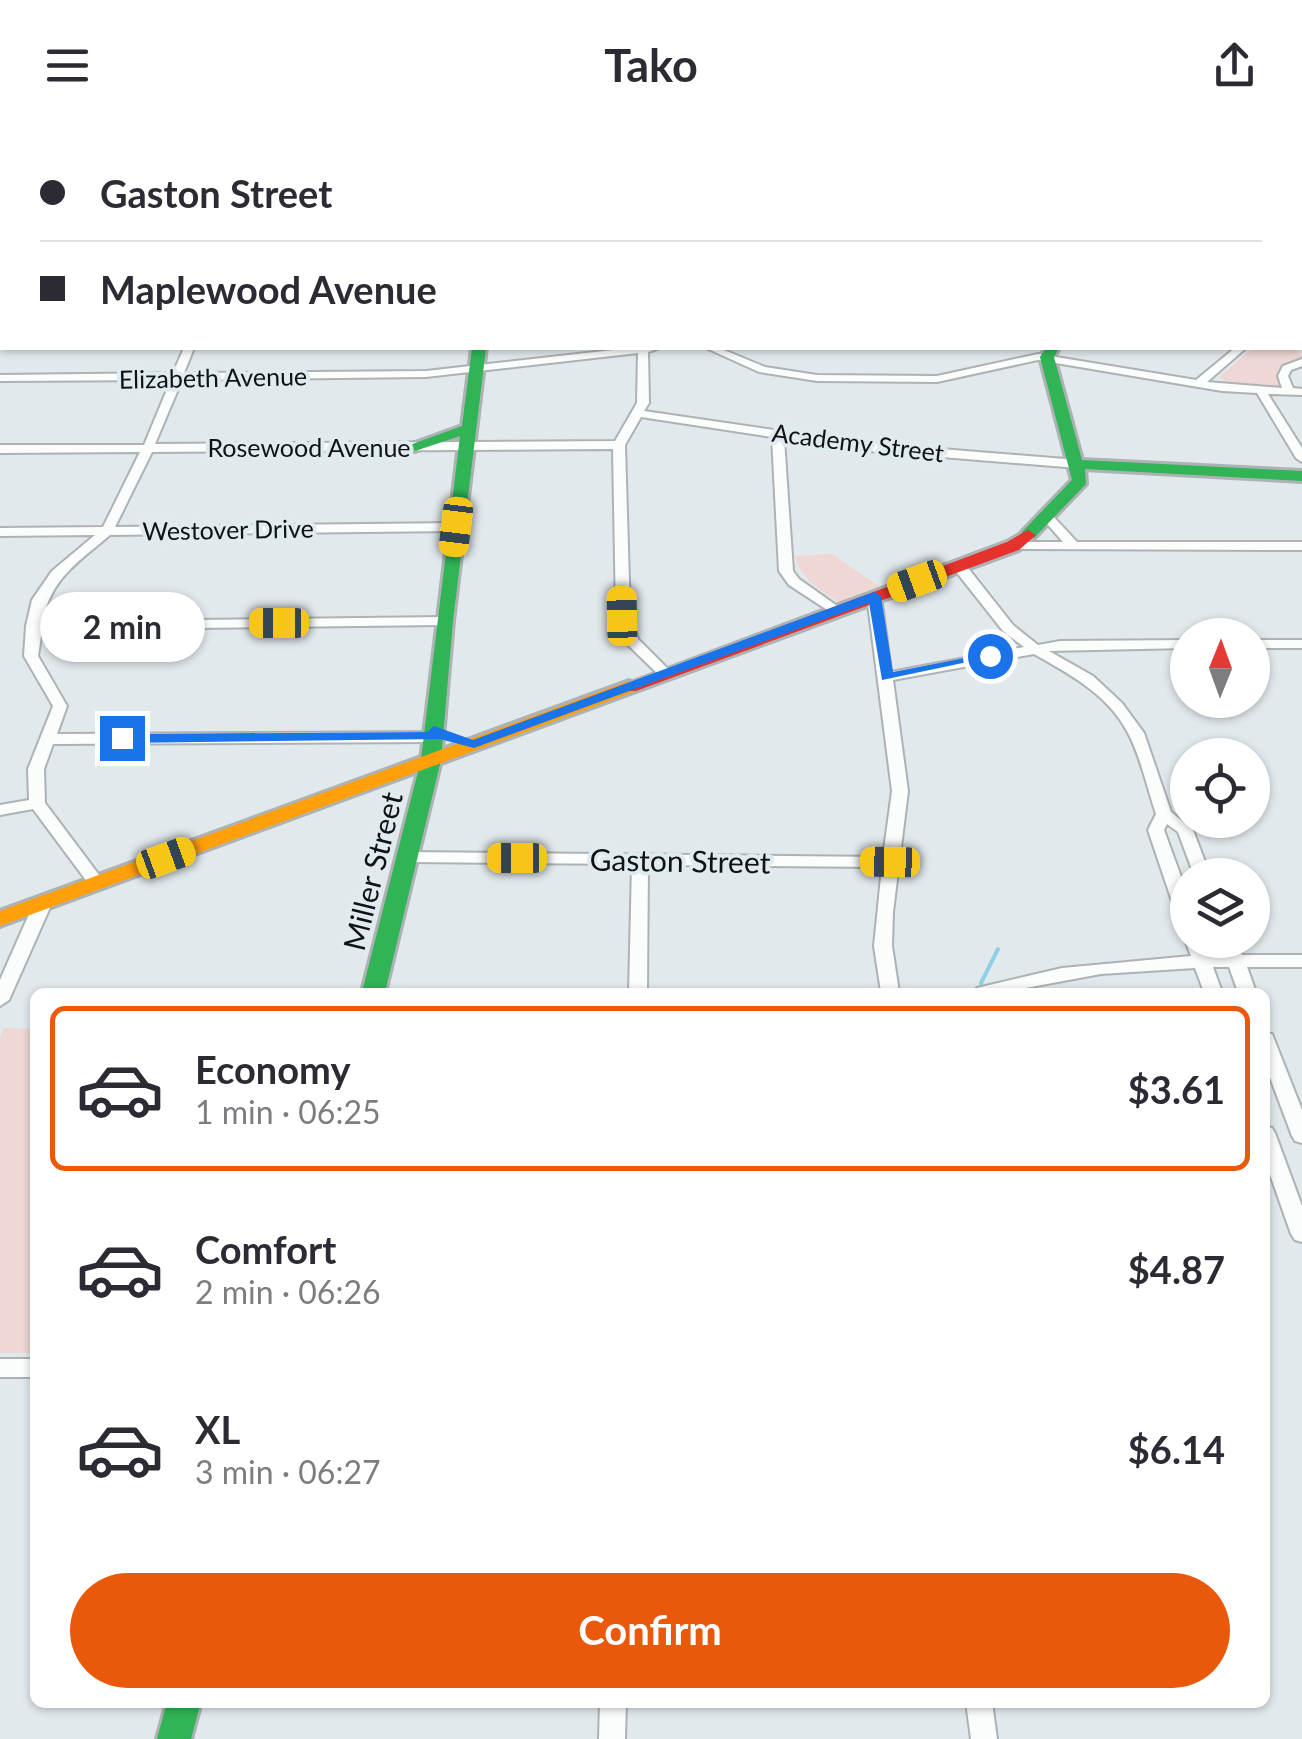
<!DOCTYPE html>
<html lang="en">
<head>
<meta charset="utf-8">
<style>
	:root { --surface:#fff; --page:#f7f7f7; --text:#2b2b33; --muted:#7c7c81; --line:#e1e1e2; --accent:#ea580c }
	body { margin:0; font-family:Lato,sans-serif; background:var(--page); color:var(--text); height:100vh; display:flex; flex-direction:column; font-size:38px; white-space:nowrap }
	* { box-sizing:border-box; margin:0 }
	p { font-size:32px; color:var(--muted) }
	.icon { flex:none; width:55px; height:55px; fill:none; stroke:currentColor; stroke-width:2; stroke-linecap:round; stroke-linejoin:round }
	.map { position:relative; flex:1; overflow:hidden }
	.drawer { position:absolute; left:30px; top:858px; width:1240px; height:720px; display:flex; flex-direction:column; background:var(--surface); border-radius:15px; box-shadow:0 2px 8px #0004 }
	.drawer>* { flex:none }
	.banner { position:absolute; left:0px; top:0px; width:1302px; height:220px; box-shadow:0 2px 8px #0004; display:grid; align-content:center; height:220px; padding:0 40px; background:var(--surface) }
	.needle { width:65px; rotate:1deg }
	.fabs { position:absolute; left:1170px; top:488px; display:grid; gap:20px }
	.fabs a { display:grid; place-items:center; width:100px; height:100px; border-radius:50%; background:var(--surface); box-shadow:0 2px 8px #0004; font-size:50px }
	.end { position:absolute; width:45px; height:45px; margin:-22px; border:12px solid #1a73e8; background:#fff; box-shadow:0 0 0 5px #fff }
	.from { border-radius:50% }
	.bubble { position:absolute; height:70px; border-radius:35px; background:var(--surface); box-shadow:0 2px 8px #0004; font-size:32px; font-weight:700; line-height:70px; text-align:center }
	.car { position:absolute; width:30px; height:60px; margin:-30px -15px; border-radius:12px; box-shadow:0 0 8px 2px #0007; background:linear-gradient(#f5c518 24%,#345 0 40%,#f5c518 0 76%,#345 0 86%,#f5c518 0) }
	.banner b { display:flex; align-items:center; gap:35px; height:95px; font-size:38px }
	.banner b+b { border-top:2px solid var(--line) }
	.banner i { width:25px; height:25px; background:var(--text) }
	ul { padding:18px 0 0; list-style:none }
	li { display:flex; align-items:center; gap:30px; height:165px; margin:0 20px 15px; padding:0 20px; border:5px solid transparent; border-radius:15px }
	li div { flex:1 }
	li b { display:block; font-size:38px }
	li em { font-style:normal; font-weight:700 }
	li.selected { border-color:var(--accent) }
	li>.icon { width:90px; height:90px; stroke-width:1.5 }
	.cta { display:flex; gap:20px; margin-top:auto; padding:20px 40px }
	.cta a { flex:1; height:115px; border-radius:60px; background:var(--accent); color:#fff; font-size:40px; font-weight:700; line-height:115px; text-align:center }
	header { display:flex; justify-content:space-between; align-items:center; height:130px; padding:0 40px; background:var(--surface); font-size:45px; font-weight:700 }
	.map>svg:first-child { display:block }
	.green { fill:#eed7d4 }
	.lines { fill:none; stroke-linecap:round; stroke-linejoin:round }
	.stream { stroke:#8ed1e4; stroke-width:4 }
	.street-casing { stroke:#adb2b4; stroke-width:4 }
	.fast-casing { stroke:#adb2b4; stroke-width:6 }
	.slow-casing { stroke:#adb2b4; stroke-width:6 }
	.jam-casing { stroke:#adb2b4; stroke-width:6 }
	.street { fill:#fbfcfc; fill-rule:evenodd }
	.fast { fill:#30b455; fill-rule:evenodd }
	.slow { fill:#ff9f0a; fill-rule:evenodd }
	.jam { fill:#e5322d; fill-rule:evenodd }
	.slow-bridge-casing { stroke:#adb2b4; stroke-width:14; stroke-linecap:butt }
	.slow-bridge { stroke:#ff9f0a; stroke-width:11 }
	.route { fill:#1a73e8 }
	.labels { text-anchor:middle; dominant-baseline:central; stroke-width:8; stroke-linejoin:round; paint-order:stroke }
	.far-street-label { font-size:25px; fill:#0f1315; stroke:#dfebef }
	.street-label { font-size:30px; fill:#0f1315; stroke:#dfebef }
</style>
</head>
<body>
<header><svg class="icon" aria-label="menu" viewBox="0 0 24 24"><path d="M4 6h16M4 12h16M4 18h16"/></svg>Tako<svg class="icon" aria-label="share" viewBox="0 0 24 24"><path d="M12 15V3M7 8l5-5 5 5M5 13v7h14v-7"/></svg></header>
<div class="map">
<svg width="1302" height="1609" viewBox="0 0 1302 1609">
	<rect width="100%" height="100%" fill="#e2e9ec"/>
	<!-- green -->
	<g class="green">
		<path d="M1300,206L1302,229L1278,243L1282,258L1231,255L1219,247L1253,218H1300Z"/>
		<path d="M832,424L879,456L838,472C820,459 800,449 795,426Z"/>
		<path d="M4,898L35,899V1223H0V908Z"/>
	</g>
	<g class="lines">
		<!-- stream -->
		<path class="stream" d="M981,853L998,819"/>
		<defs>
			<g id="street">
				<path d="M978,0H1042L1044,2H976Z"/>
				<path d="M1066,0H1075L1076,2H1068Z"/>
				<rect x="1300" y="139" width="2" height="6"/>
				<path d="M1300,175H1302L1300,182Z"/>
				<rect x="0" y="183" width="2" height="6"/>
				<path d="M184,218H194L184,243L426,241L631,218H660L648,222L649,273L644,281L856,312L1078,330L1084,334L1078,338L856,320L784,309L793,441L799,449L840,478V484L835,485L789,455L779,441L772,307L641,287L625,315L630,486L638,509L672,543L665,547L660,546L626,513L616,486L613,319L152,322L115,397L456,393L462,397L456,401L110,405C80,431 49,449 43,492L444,487L451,491L444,495L42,500L38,526L67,576L57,604L434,602L442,607L434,612L53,614L44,639L45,673L105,753L97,758L91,757L33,679L0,685V675L29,670L28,639L53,576L24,526L26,496L32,470L52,441L95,405L0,406V398L103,397L140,322L0,323V315H144L171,250L0,251V245L173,243ZM638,223L637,273L615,311L155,314L182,250L426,247Z"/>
				<path d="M706,218H719L765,237L817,245L937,246L1038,224L1196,250L1235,218H1246L1207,252L1282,258L1278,246L1283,236L1302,229V236L1291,240L1288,246L1293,258L1302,259V265L1268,264L1302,318V332L1296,328L1257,263L1222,261L1038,230L937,252L817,251L759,242Z"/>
				<path d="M1047,383L1051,384L1077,412H1302V420L1008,419L1007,416L1013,412H1063L1041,387Z"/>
				<path d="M959,432L964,433L1013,495L1038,515L1060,511L1188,510V518L1049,521L1093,546L1122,573L1144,603L1171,682L1193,700L1210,745H1194L1178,702L1167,694L1164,700L1188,766V797L1179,792L1148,700L1156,684C1147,658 1141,627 1128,603C1108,564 1069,544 1034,524L893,550L908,661L893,782L892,816L899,862H881L874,816L882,737L648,735L647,862H629L632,734L409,732L401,727L409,722L883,727L892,661L867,466L874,462L881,466L891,542L1024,517L1003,501L954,439V433Z"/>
				<rect x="1252" y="510" width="50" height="8"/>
				<path d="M43,768L52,773L9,870L0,876V850L34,773Z"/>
				<path d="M1188,806V810H1203L1209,826L1225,825L1219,810H1237L1242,825H1302V837H1247L1256,862H1238L1229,837H1213L1222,862H1204L1195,838L1101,844L1004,862H974L977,858L1062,838L1191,826L1185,810Z"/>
				<path d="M1265,903L1272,904L1274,909L1302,980V1013L1295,1011L1292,1006L1265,934Z"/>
				<path d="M1265,996L1272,998L1275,1003L1302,1076V1112L1295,1110L1291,1104L1265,1030Z"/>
				<rect x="0" y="1229" width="35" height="18"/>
				<path d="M600,1572H626L625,1609H599Z"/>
				<path d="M966,1572H992L997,1609H971Z"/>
			</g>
			<g id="fast">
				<rect x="501" y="0" width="10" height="2"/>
				<rect x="692" y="0" width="10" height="2"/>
				<rect x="1300" y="3" width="2" height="12"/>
				<rect x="0" y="57" width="2" height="6"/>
				<path d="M472,218H486L453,491L441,630L385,862H362L421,630L460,306L415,321L407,316L462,296Z"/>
				<path d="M1046,218H1059L1054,227L1082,330L1302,341V351L1085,339L1086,354L1034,408H1022V402L1072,350L1040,227Z"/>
				<path d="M167,1572H201L191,1609H157Z"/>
			</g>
			<g id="slow">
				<path d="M1194,0H1246L1247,2H1197Z"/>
				<rect x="0" y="128" width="2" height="8"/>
				<path d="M629,551L638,557L636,561L0,796V781Z"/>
			</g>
			<path id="jam" d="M1028,400L1036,405L1019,420L636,561H622L620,557L1007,412Z"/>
		</defs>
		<!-- street casing -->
		<use href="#street" class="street-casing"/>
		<!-- fast casing -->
		<use href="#fast" class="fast-casing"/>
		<!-- slow casing -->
		<use href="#slow" class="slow-casing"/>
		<!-- jam casing -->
		<use href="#jam" class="jam-casing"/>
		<!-- street -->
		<use href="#street" class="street"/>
		<!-- fast -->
		<use href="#fast" class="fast"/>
		<!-- slow -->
		<use href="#slow" class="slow"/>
		<!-- jam -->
		<use href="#jam" class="jam"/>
		<defs>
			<path id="slow-bridge" d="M1249,0L1279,2"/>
		</defs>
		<!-- slow-bridge casing -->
		<use href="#slow-bridge" class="slow-bridge-casing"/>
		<!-- slow-bridge -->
		<use href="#slow-bridge" class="slow-bridge"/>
	</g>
	<!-- route -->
	<path class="route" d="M874,462L881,466L893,542L990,523L996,526L882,550L869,473L474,618L440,609L122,613L115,608L122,604L427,602L434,596L473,610Z"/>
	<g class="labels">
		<!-- far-street labels -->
		<g class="far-street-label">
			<text transform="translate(213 247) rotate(-1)">Elizabeth Avenue</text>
			<text transform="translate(858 312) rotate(7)">Academy Street</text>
			<text x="309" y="317">Rosewood Avenue</text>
			<text transform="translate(228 399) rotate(-1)">Westover Drive</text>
		</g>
		<!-- street labels -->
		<g class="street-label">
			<text transform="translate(680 730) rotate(1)">Gaston Street</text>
			<text transform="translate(372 741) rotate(-76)">Miller Street</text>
		</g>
	</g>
</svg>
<div class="fabs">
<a><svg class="needle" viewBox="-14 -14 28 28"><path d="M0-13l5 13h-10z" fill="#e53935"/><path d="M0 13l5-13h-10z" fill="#7c7c81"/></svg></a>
<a><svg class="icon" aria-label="locate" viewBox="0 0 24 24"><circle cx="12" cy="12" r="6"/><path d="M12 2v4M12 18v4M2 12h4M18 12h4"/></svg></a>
<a><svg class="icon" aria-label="layers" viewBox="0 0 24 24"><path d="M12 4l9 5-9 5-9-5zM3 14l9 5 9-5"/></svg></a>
</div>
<i class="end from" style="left:990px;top:526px"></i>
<i class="end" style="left:122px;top:608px"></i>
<div class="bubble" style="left:40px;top:462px;width:165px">2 min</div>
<i class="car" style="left:456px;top:397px;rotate:187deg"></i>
<i class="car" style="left:917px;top:451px;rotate:250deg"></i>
<i class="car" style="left:622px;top:486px;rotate:359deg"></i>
<i class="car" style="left:279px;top:493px;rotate:270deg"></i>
<i class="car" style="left:166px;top:728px;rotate:70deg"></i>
<i class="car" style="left:517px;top:728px;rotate:270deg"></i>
<i class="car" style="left:890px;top:732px;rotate:271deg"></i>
<div class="banner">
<b><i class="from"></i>Gaston Street</b>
<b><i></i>Maplewood Avenue</b>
</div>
<section class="drawer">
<ul>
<li class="selected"><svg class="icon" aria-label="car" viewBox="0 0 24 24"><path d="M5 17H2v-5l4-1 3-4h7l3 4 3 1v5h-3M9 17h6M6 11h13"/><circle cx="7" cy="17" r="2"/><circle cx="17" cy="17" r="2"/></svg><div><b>Economy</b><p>1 min · 06:25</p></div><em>$3.61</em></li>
<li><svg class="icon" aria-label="car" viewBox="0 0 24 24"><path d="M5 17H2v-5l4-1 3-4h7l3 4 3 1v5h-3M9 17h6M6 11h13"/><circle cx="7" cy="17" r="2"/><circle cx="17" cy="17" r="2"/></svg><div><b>Comfort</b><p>2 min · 06:26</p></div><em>$4.87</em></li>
<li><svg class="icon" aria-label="car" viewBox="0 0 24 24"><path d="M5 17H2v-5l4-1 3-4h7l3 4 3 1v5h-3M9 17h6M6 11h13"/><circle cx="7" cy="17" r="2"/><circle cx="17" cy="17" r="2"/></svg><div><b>XL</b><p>3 min · 06:27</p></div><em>$6.14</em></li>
</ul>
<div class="cta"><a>Confirm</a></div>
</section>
</div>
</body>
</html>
